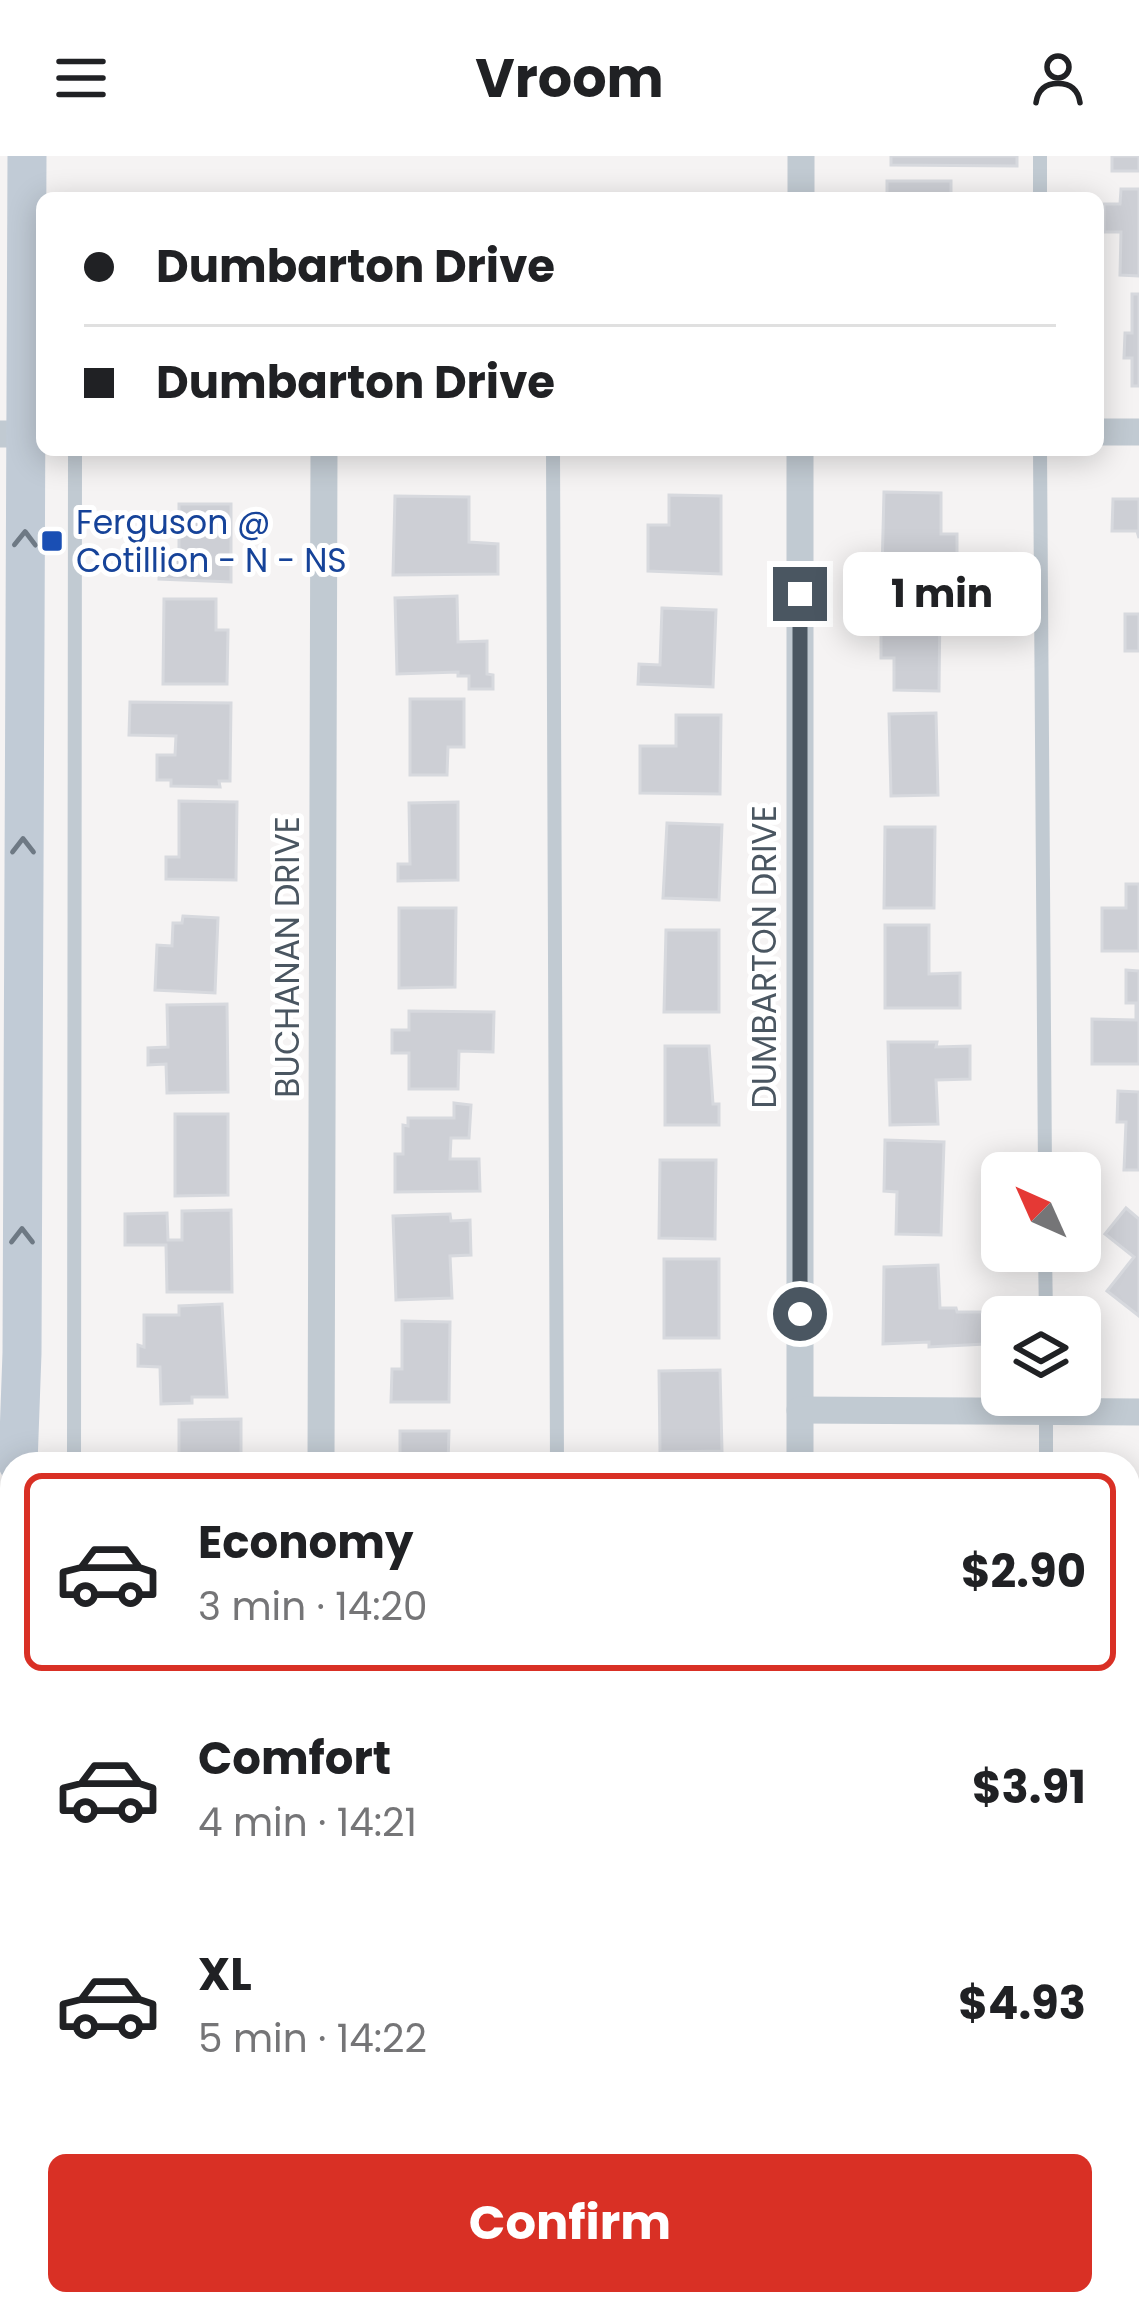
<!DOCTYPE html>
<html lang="en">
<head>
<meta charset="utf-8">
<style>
	:root { --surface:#fff; --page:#f6f6f6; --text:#202124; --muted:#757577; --line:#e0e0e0; --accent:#d93025 }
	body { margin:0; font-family:Poppins,sans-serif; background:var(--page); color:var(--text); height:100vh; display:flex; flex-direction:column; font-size:45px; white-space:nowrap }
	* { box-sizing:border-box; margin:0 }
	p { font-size:39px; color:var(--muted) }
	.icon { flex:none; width:66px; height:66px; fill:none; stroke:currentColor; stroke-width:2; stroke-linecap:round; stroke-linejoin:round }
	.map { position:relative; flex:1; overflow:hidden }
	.sheet { position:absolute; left:0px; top:1296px; width:1140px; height:864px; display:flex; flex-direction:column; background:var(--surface); border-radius:36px 36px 0 0; box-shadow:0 6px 30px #0003 }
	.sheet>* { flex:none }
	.top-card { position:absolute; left:36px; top:36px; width:1068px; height:264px; border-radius:18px; box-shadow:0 6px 30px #0003; display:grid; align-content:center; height:264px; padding:0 48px; background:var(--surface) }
	.needle { width:78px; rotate:315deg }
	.controls { position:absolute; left:981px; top:996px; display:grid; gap:24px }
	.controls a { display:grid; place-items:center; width:120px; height:120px; border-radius:18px; background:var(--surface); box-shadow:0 6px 30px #0003; font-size:60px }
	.end { position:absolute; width:54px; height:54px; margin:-27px; border:15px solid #4a5661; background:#fff; box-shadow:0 0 0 6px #fff }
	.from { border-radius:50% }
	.bubble { position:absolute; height:84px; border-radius:18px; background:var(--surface); box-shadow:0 6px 30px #0003; font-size:39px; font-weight:700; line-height:84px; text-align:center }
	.top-card b { display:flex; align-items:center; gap:42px; height:114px; font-size:45px }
	.top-card b+b { border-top:3px solid var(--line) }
	.top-card i { width:30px; height:30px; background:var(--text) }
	ul { padding:21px 0 0; list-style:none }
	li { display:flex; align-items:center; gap:36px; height:198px; margin:0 24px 18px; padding:0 24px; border:6px solid transparent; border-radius:18px }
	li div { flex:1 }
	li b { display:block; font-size:45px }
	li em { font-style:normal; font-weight:700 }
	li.on { border-color:var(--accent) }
	li>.icon { width:108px; height:108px; stroke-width:1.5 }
	.cta { display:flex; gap:24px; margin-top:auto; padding:24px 48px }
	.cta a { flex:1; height:138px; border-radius:18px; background:var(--accent); color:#fff; font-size:48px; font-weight:700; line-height:138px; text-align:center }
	header { display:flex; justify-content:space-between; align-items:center; height:156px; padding:0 48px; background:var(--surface); font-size:54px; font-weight:700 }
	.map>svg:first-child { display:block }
	.building { fill:#cdcfd5; stroke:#d7d9de; stroke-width:3 }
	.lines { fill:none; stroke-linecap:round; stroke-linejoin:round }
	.service { stroke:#c1cad2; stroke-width:14 }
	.minor { stroke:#c1cad2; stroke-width:27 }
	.secondary { stroke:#c1cbd6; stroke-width:39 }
	.oneway { stroke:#6e7984 }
	.route { stroke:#4a5661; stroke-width:15 }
	.transit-dot { fill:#1a4fb4; stroke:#fff; stroke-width:4.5 }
	.labels { text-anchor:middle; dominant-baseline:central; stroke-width:10; stroke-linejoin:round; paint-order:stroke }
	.transit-label { font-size:33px; fill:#164399; stroke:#fff; text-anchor:start }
	.street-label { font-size:33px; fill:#4a5661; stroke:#fff }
</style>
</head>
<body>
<header><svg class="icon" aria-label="menu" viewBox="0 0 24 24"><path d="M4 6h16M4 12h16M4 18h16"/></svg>Vroom<svg class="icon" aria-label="person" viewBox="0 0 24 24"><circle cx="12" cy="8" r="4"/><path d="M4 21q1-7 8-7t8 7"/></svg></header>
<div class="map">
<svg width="1139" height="2160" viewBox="0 0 1139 2160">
	<rect width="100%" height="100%" fill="#f5f3f3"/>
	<!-- building -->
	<g class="building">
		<path d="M891,0H1017V10L891,9Z"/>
		<rect x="1112" y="0" width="27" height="15"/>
		<rect x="887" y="25" width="64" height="17"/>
		<path d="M1121,33H1139V120L1120,119L1121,76H1104V48H1120Z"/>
		<path d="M1132,138H1139V230H1132V202H1124L1125,177H1132Z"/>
		<path d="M884,336L941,337V378H957V417L882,416Z"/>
		<path d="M669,339L721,340V418L648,415V369H669Z"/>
		<path d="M395,340L469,341V386L498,388V418L393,419Z"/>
		<path d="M1113,343H1139V382L1137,375H1112Z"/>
		<path d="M179,348H231V426L159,423V396L179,397Z"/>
		<path d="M457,440L458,486L487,485V518L493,519V533H469V520H458V516L397,518L395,442Z"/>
		<path d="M164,443H216V474H228L227,528H163Z"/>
		<path d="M881,447L940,448L939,535L894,534V502H881Z"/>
		<path d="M662,452L716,454L713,531L638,528L639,508L660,509Z"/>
		<rect x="1125" y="458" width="14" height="37"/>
		<path d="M410,543H464V591H448L447,619H410Z"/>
		<path d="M130,546L231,547L230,625H219L220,631L171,630V624H157V599H175L176,580L129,579Z"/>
		<path d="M936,557L938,639L891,640L889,558Z"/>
		<path d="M676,559H721L720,638L640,637V590H676Z"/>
		<path d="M179,645L237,646L236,724L166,723V701H179Z"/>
		<path d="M458,646V724L398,725V708H410L409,647Z"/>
		<path d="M667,667L722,669L719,744L663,742Z"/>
		<path d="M885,671H935L934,752H884Z"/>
		<path d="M1126,728H1139V795H1102V752H1126Z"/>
		<path d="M399,752H456L455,831L399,832Z"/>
		<path d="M183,760L218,762L215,837L155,834L157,789L172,790L173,767H182Z"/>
		<path d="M885,769H929V818L960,817V852H885Z"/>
		<path d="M666,774H719V856H664Z"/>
		<path d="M1126,814L1139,815V908H1092V863L1136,864V847H1126Z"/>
		<path d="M227,848L228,936L167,937L166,908L148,909V892L168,891L167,849Z"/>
		<path d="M409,855L494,856L493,896L459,895L458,933H409V897H392V874H409Z"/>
		<path d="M888,886H937L936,891L970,890V923L936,924L938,968L890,969Z"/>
		<path d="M665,890H709L713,948H719V969H665Z"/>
		<path d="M1118,935L1139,936V1014H1124L1126,966H1117Z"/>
		<path d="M454,947L471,949L469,982H451L450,1003H479L480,1035L395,1036V998H403V969L408,970V962H454Z"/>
		<path d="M175,958H228V1039L175,1040Z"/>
		<path d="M885,984L944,986L941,1079L896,1078L897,1036L884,1035Z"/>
		<path d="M660,1004H716L715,1083L659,1082Z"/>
		<path d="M1126,1052L1139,1063V1160L1107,1135L1134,1101L1105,1078Z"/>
		<path d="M231,1054L232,1136H167L166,1089H125V1058L167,1057L168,1084H182V1055Z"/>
		<path d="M450,1058L451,1065L470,1064L471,1099L450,1100L452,1142L396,1144L393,1060Z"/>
		<rect x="664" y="1103" width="55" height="79"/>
		<path d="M938,1109L940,1152H956L957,1156H984L985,1188L929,1191V1186L883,1188L884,1111Z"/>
		<path d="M222,1148L227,1241H192V1247L161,1248L160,1211L138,1210V1189L144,1191V1159H179V1150Z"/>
		<path d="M402,1165L450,1166L449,1246H391L392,1213H402Z"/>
		<path d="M720,1214L722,1295L660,1296L659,1215Z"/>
		<path d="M241,1263V1300L233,1301V1308H123L179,1307V1264Z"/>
		<path d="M400,1275H449L448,1308H400Z"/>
		<rect x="1128" y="1338" width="11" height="54"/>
		<path d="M1128,1588L1139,1594V1642L1128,1636Z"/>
		<path d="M1128,2050H1139V2128L1128,2129Z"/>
	</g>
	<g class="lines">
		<!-- service -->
		<g class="service">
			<path d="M1040,42V0"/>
			<path d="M553,294L557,1308"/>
			<path d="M1040,294L1045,1017"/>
			<path d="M1045,1095L1046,1161"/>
			<path d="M1046,1239V1308"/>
			<path d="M74,1308L75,294"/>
			<path d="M1128,1480L1139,1479"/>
			<path d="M0,1560H12"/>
			<path d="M1128,1965H1139"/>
			<path d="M74,2160V2148"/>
		</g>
		<!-- minor -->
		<g class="minor">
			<path d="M801,42V0"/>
			<path d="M1098,276H1139"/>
			<path d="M0,278H42"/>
			<path d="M800,294V1308"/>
			<path d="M800,1254L1139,1256"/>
			<path d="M321,1308L324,294"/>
			<path d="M800,2148V2160"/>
			<path d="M318,2160V2148"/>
		</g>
		<!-- secondary -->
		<g class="secondary">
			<path d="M18,1308L22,1197L27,0"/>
			<path d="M16,2160V2148"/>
		</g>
	</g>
	<!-- one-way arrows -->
	<defs><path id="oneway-chevron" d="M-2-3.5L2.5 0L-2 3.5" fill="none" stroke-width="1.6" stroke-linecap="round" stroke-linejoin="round" transform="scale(3)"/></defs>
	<g class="oneway">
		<use href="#oneway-chevron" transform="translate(25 383) rotate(-89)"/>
		<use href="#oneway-chevron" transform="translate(23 690) rotate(-90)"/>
		<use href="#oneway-chevron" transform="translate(22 1080) rotate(-90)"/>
	</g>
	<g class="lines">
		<!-- route -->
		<path class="route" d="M800,438V1158"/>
	</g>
	<!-- markers -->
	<rect class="transit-dot" x="40" y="373" width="24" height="24" rx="6"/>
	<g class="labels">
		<!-- transit labels -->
		<g class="transit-label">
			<text x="76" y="366">Ferguson @<tspan x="76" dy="38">Cotillion - N - NS</tspan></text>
		</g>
		<!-- street labels -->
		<g class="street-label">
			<text transform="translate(287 801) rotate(-90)">BUCHANAN DRIVE</text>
			<text transform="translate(764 801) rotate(-90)">DUMBARTON DRIVE</text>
		</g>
	</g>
</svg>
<div class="controls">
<a><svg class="needle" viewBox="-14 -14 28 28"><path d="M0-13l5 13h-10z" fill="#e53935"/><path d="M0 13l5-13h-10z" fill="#757577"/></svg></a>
<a><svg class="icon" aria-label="layers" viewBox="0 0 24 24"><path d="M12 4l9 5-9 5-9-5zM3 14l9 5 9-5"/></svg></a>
</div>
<i class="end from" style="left:800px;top:1158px"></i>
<i class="end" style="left:800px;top:438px"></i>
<div class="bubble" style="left:843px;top:396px;width:198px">1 min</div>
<div class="top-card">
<b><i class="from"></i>Dumbarton Drive</b>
<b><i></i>Dumbarton Drive</b>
</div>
<section class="sheet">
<ul>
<li class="on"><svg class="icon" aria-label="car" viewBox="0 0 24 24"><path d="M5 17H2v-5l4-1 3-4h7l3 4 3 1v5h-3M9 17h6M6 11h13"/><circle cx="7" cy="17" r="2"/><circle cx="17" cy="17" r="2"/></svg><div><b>Economy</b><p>3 min · 14:20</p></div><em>$2.90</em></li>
<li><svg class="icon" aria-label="car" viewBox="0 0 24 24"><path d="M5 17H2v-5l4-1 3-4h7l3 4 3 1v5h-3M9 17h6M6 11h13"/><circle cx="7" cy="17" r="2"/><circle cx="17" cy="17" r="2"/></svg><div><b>Comfort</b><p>4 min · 14:21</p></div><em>$3.91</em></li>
<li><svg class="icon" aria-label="car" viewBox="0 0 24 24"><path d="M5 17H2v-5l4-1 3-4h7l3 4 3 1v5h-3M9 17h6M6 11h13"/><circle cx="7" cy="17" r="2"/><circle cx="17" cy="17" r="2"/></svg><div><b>XL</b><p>5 min · 14:22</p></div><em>$4.93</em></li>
</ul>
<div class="cta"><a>Confirm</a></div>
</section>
</div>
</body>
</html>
